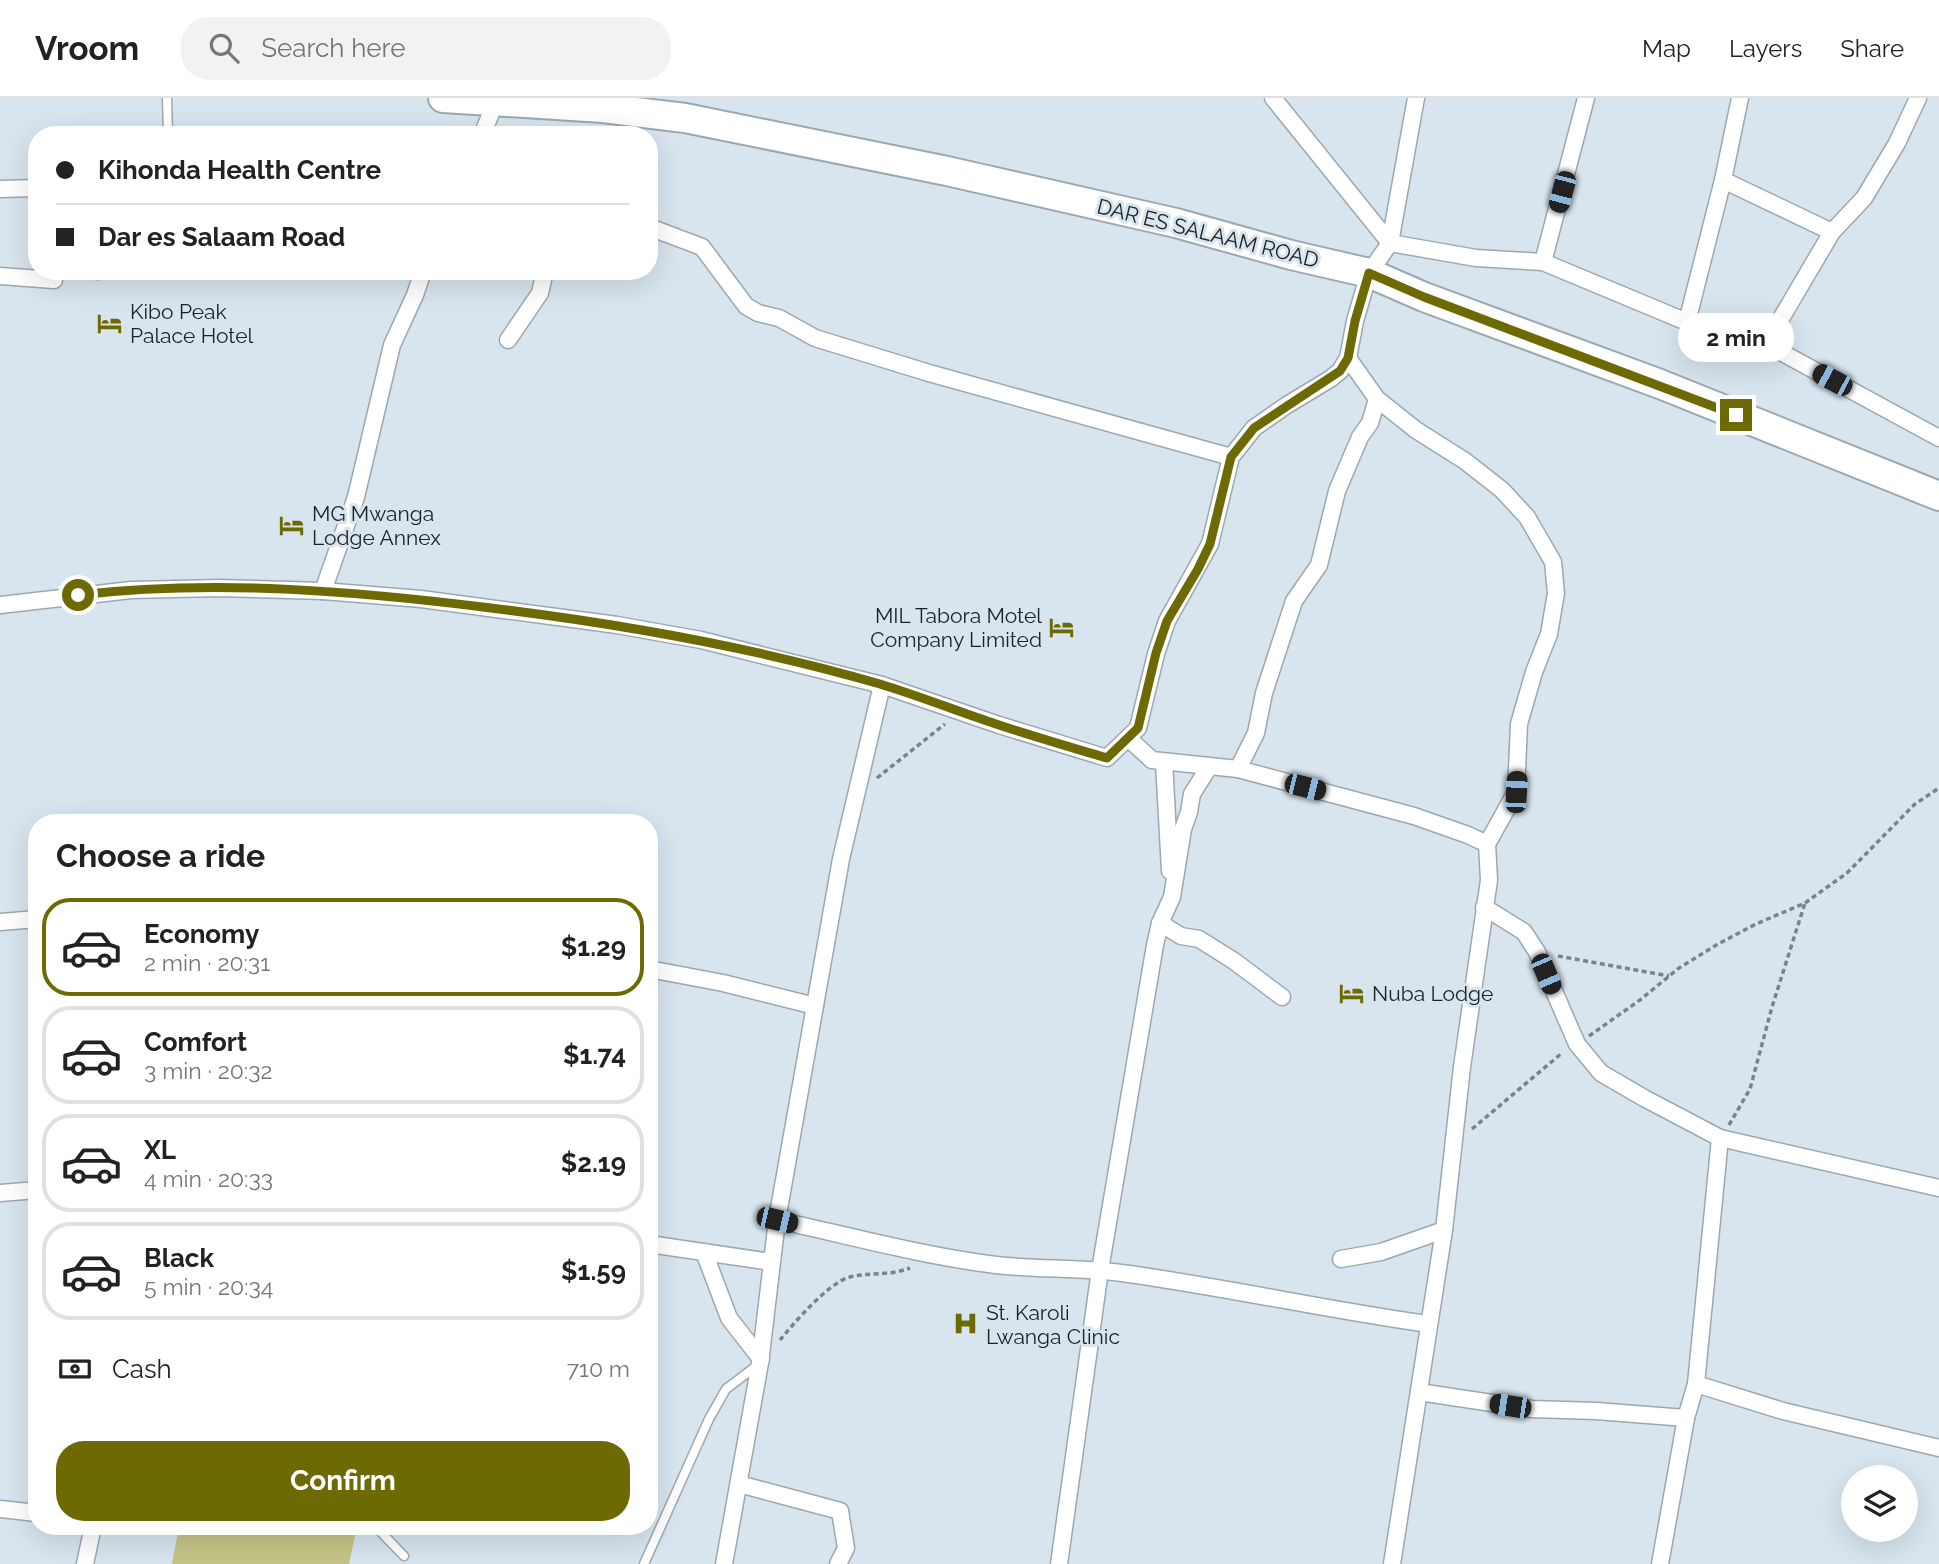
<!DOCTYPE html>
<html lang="en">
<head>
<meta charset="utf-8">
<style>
	:root { --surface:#fff; --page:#f2f2f2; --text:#222; --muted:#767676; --line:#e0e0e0; --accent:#6d6903 }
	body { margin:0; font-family:Raleway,sans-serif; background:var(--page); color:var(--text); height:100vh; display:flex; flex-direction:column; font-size:26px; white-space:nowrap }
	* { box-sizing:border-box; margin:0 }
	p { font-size:23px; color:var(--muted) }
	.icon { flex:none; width:38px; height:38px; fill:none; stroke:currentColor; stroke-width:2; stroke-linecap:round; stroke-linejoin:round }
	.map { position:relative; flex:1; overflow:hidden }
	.sheet { position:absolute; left:28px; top:716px; width:630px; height:721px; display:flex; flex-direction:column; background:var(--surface); border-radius:28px; box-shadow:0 7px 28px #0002 }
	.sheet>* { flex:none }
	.banner { position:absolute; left:28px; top:28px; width:630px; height:154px; border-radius:28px; box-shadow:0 7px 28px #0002; display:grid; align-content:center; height:154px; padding:0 28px; background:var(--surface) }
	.tools { position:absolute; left:1841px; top:1367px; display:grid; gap:14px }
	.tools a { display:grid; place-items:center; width:77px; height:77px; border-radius:50%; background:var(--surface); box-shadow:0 7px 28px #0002; font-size:35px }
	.end { position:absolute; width:32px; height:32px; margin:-16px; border:9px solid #6d6903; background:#fff; box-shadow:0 0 0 4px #fff }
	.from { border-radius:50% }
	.bubble { position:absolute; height:49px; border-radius:24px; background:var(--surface); box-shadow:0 7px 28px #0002; font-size:23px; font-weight:700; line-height:49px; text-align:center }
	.car { position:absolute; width:21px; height:42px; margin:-21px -10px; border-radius:9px; box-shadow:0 0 5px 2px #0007; background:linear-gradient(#222 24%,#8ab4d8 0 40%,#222 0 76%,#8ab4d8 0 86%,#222 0) }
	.banner b { display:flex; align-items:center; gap:24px; height:66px; font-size:26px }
	.banner b+b { border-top:2px solid var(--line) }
	.banner i { width:18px; height:18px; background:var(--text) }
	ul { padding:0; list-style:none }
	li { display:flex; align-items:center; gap:21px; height:98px; margin:0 14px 10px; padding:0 14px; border:4px solid var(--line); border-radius:28px }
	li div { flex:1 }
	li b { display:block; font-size:26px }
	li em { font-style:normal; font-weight:700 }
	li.on { border-color:var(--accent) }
	li>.icon { width:63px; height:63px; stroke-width:1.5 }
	h2 { padding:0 28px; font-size:32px; line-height:84px }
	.pay { display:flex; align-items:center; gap:18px; height:77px; padding:0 28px; font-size:26px }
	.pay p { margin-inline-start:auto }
	.action { display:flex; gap:14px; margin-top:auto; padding:14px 28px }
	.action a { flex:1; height:80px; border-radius:28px; background:var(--accent); color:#fff; font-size:28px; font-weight:700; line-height:80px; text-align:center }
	header { display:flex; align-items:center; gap:42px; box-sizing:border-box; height:98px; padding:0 35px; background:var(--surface); border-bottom:2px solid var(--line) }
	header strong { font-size:33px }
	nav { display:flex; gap:38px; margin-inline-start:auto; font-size:24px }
	.search { width:490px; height:63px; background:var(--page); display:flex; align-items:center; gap:18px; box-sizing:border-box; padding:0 24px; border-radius:28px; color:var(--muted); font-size:26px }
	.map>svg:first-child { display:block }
	.pitch { fill:#c5c487 }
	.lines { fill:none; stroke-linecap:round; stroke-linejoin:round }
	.service-casing { stroke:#9ba8b0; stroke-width:11 }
	.minor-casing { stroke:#9ba8b0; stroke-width:19 }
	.trunk-casing { stroke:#9ba8b0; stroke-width:32 }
	.path { stroke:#7a8389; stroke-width:3.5; stroke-dasharray:5 3.5; stroke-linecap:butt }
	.service { stroke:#fff; stroke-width:8 }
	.minor { stroke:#fff; stroke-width:16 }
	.trunk { stroke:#fff; stroke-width:28 }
	.route { stroke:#6d6903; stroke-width:9 }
	.labels { text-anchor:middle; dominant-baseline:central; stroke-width:6; stroke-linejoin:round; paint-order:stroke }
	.street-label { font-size:21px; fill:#1c2124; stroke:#d8e5ee }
	.poi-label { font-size:21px; fill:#1c2124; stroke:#d8e5ee; text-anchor:start }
</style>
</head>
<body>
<header>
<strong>Vroom</strong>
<div class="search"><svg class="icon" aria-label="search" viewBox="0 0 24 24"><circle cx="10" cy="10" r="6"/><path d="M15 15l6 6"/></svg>Search here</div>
<nav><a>Map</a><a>Layers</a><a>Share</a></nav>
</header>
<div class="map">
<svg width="1939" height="1466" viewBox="0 0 1939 1466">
	<rect width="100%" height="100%" fill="#d8e5ee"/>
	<!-- pitch -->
	<path class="pitch" d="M179,1428H357L349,1466H172Z"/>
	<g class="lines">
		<defs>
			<g id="service">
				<path d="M167,0L168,37"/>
				<path d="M97,177L143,173"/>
				<path d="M375,1428L404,1458"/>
				<path d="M644,1466L709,1321L726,1291L759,1266"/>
			</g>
			<g id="minor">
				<path d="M1273,0L1390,145L1476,160L1543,164L1687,224L1723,82L1740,0"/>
				<path d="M482,37L496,3"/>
				<path d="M1723,82L1832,134"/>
				<path d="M0,91L37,90"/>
				<path d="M649,129L702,149L746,208L758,215L779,220L815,240L929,275L1231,359"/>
				<path d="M1543,164L1586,0"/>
				<path d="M0,178L54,182"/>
				<path d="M1687,224L1766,246L1832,134L1864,100L1897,45L1918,0"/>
				<path d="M508,242L540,195L545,173"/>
				<path d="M1766,246L1939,340"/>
				<path d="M1348,260L1377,301L1416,332L1465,363L1502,392L1527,419L1553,464L1556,495L1549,536L1534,574L1519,626L1516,694L1487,746L1489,782L1462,969L1444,1132L1392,1466"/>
				<path d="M323,493L356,399L392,247L415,197L423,173"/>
				<path d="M0,507L131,492L219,490L323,493L421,501L617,527L701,542L882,587L999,627L1107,660L1138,630L1156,556L1167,523L1210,446L1231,359L1254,330L1287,307L1330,281L1340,273L1348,260L1355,223L1369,175L1390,145L1416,0"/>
				<path d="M1128,640L1152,662L1238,671L1414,718L1468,737L1487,746"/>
				<path d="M1164,664L1170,773"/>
				<path d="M1238,671L1256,635L1264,595L1294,503L1319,467L1337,393L1360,339L1370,325L1377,301"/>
				<path d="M1484,809L1524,834L1537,854L1577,946L1601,975L1644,1000L1720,1040L1939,1090"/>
				<path d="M0,824L37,821"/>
				<path d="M1160,825L1181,838L1199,841L1234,863L1282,899"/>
				<path d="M649,871L723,885L815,908"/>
				<path d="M0,1095L37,1092"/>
				<path d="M777,1122C850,1138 923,1158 996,1167C1040,1172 1085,1169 1129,1176C1229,1190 1328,1212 1428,1226"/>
				<path d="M649,1146L771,1164"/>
				<path d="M704,1154L729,1220L761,1261"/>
				<path d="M1341,1161L1381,1154L1444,1132"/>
				<path d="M1696,1286L1783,1313L1939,1350"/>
				<path d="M1419,1294L1532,1311L1596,1313L1686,1320"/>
				<path d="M739,1386L840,1413L846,1450L838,1466"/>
				<path d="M0,1411L37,1415"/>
				<path d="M85,1466L93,1428"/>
				<path d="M724,1466L760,1265L777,1122L841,761L882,587"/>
				<path d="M1059,1466L1100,1172L1155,847L1160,825L1172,799L1183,731L1189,714L1192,696L1209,669"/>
				<path d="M1660,1466L1686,1320L1696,1286L1720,1040"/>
			</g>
			<path id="trunk" d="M443,0L603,10L685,20L947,73L1176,125L1291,157L1369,175L1424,199L1660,286L1939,398"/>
		</defs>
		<!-- service casing -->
		<use href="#service" class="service-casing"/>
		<!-- minor casing -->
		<use href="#minor" class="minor-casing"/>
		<!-- trunk casing -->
		<use href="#trunk" class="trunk-casing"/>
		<!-- path -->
		<g class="path">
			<path d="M877,680L945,626"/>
			<path d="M1558,858L1669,878"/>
			<path d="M1589,938L1640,902L1679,870L1718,846L1756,826L1805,805L1847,775L1915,706L1939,690"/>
			<path d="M1729,1027L1750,991L1772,909L1805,805"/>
			<path d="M1472,1031L1562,955"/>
			<path d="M780,1242C794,1225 828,1185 850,1179C870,1174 889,1178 910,1170"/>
		</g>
		<!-- service -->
		<use href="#service" class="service"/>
		<!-- minor -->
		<use href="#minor" class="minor"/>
		<!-- trunk -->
		<use href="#trunk" class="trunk"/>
	</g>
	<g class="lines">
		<!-- route -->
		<path class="route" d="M78,497C215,481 355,493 491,510C622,526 753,549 880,586C919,598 957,613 996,626C1032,638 1070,649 1107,660L1138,630L1156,555L1167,523L1198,471L1210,446L1231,359L1254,330L1340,273L1348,260L1355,223L1369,175L1424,199L1736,317"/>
	</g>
	<!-- icons -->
	<defs>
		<symbol id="hotel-bare" viewBox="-9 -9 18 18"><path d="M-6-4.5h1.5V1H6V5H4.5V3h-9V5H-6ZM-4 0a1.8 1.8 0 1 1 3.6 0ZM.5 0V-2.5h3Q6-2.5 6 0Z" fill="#6d6903" stroke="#d8e5ee" stroke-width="2.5" paint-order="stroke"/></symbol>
		<symbol id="hospital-bare" viewBox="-9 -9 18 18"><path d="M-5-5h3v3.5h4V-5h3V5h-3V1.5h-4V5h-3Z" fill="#6d6903" stroke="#d8e5ee" stroke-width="2.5" paint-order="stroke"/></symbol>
	</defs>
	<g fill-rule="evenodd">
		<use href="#hotel-bare" x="92" y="208" width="35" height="35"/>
		<use href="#hotel-bare" x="274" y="410" width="35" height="35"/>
		<use href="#hotel-bare" x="1044" y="512" width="35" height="35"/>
		<use href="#hotel-bare" x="1334" y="878" width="35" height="35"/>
		<use href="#hospital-bare" x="948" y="1208" width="35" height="35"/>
	</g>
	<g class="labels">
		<!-- street labels -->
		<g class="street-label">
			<text transform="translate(1208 135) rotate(14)">DAR ES SALAAM ROAD</text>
		</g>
		<!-- poi labels -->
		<g class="poi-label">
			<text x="130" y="213">Kibo Peak<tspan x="130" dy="24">Palace Hotel</tspan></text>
			<text x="312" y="415">MG Mwanga<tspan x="312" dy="24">Lodge Annex</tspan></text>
			<text x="1042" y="517" text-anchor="end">MIL Tabora Motel<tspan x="1042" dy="24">Company Limited</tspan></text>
			<text x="1372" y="895">Nuba Lodge</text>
			<text x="986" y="1214">St. Karoli<tspan x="986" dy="24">Lwanga Clinic</tspan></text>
		</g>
	</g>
</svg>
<div class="tools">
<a><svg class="icon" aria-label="layers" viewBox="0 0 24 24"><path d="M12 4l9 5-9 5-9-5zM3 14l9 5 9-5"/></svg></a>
</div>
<i class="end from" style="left:78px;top:497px"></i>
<i class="end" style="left:1736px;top:317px"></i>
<div class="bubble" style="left:1678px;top:215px;width:116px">2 min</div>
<i class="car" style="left:1562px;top:94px;rotate:195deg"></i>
<i class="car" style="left:1832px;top:282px;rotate:298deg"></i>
<i class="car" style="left:1305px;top:689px;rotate:104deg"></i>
<i class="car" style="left:1516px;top:694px;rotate:3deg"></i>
<i class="car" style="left:1546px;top:876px;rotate:157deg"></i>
<i class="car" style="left:777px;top:1122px;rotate:103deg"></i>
<i class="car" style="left:1510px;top:1308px;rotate:279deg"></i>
<div class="banner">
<b><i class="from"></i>Kihonda Health Centre</b>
<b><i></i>Dar es Salaam Road</b>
</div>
<section class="sheet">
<h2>Choose a ride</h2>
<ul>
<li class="on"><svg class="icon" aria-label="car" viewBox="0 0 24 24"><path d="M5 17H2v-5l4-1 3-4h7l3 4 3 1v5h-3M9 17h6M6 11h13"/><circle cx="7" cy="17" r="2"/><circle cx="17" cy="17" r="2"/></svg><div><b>Economy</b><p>2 min · 20:31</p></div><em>$1.29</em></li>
<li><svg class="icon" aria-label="car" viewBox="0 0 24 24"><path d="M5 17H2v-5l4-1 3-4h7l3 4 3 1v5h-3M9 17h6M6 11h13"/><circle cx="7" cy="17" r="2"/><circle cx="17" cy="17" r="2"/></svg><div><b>Comfort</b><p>3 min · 20:32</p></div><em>$1.74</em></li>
<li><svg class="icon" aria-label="car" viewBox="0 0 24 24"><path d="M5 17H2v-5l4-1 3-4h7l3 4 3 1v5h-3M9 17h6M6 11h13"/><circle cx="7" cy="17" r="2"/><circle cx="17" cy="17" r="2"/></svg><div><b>XL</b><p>4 min · 20:33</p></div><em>$2.19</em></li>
<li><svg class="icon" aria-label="car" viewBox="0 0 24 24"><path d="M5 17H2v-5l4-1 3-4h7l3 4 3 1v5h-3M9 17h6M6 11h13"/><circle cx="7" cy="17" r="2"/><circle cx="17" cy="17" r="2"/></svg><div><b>Black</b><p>5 min · 20:34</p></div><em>$1.59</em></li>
</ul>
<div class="pay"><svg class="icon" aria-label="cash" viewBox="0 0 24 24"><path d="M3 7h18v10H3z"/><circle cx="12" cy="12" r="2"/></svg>Cash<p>710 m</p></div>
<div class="action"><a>Confirm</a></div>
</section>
</div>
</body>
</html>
